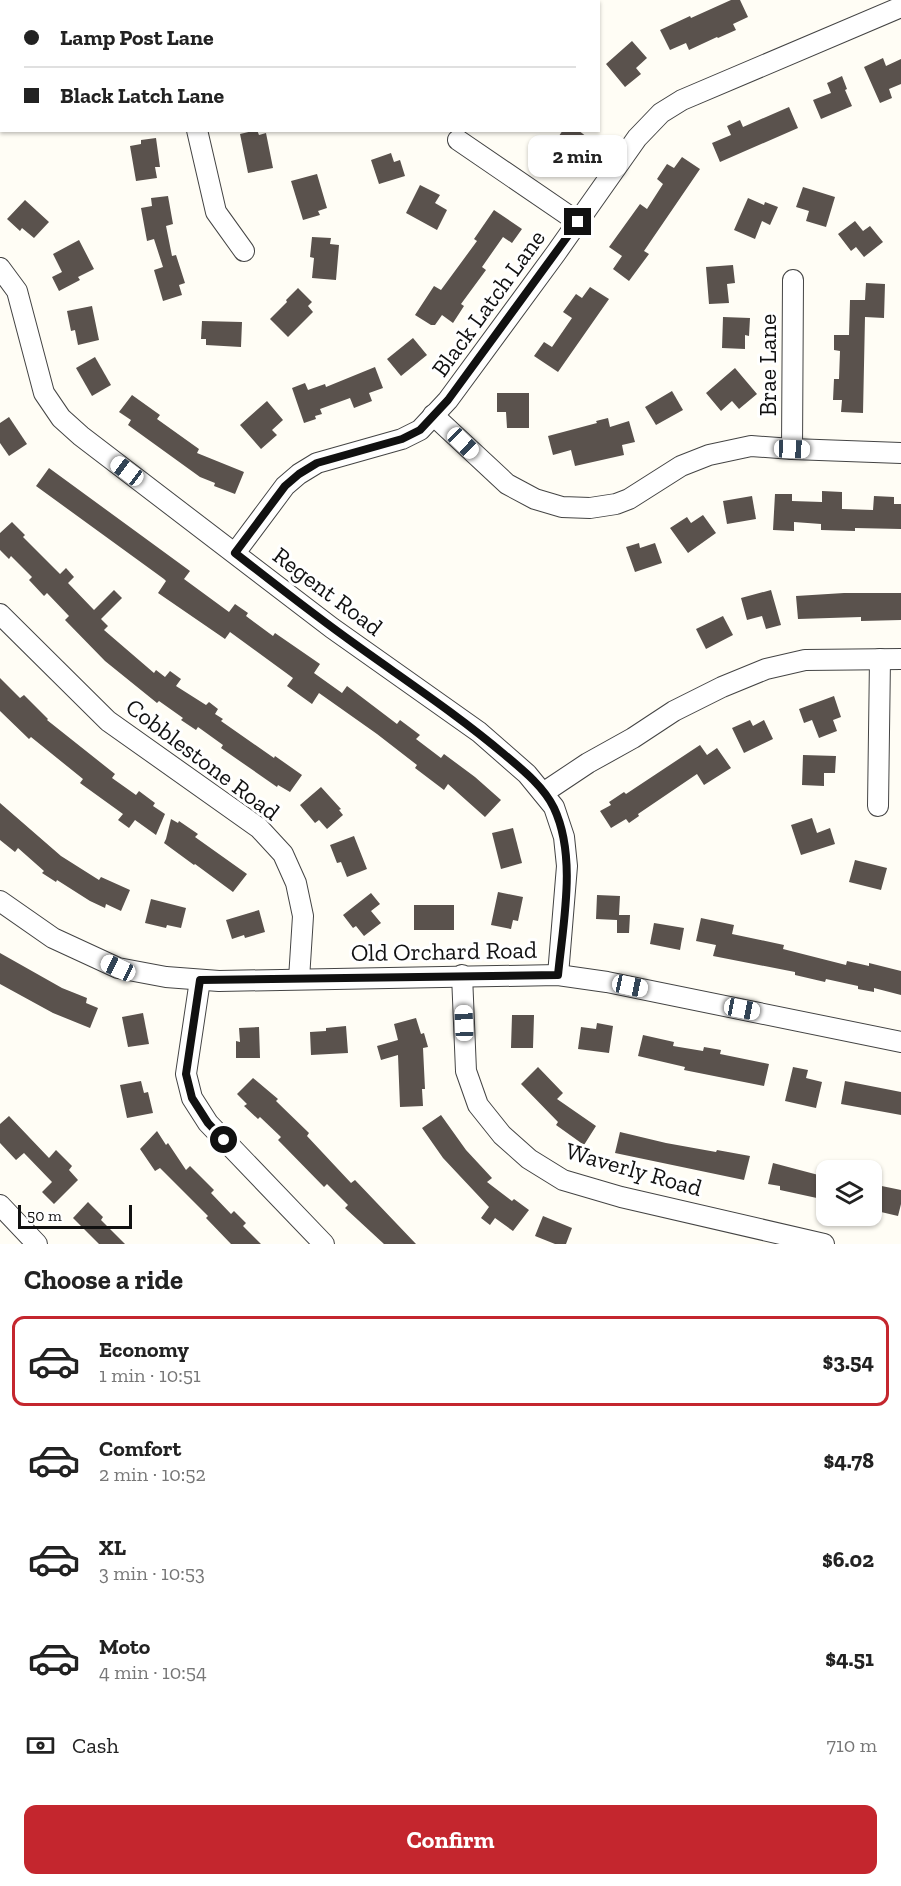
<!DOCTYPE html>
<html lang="en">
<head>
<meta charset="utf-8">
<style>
	:root { --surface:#fff; --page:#f2f2f2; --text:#222; --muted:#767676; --line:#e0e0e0; --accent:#c4262e }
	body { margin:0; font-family:"Zilla Slab",serif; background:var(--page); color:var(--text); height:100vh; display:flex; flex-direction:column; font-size:22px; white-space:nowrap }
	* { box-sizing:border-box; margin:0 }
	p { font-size:20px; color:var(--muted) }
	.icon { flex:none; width:33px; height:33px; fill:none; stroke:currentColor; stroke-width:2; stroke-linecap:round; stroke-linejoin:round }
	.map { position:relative; height:1244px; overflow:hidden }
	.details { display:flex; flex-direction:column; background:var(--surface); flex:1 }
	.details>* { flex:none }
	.guide { position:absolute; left:0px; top:0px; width:600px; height:132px; box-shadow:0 2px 4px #0004; display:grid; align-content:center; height:132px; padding:0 24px; background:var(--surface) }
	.controls { position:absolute; left:816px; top:1160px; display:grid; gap:12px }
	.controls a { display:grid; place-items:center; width:66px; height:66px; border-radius:12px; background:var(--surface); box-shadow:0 2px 4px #0004; font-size:30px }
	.scale { position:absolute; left:18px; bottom:15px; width:114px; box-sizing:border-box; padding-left:6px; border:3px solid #111; border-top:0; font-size:16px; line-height:21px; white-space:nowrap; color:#111; -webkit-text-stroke:4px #fff; paint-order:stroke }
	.end { position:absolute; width:27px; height:27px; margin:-14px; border:8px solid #111; background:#fff; box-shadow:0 0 0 3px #fff }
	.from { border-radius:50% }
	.bubble { position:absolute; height:42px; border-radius:12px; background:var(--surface); box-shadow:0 2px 4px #0004; font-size:20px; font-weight:700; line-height:42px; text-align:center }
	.car { position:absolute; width:18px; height:36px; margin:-18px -9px; border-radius:8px; box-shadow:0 0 4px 2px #0007; background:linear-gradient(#fff 24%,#345 0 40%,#fff 0 76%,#345 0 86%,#fff 0) }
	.guide b { display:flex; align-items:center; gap:21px; height:57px; font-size:22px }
	.guide b+b { border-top:2px solid var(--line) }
	.guide i { width:15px; height:15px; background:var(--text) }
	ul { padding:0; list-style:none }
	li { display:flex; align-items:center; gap:18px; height:90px; margin:0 12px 9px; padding:0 12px; border:3px solid transparent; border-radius:12px }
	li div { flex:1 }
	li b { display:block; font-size:22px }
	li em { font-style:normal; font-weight:700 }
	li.active { border-color:var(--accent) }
	li>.icon { width:54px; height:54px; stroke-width:1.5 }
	h2 { padding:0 24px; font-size:27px; line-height:72px }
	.pay { display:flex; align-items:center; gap:15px; height:66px; padding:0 24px; font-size:22px }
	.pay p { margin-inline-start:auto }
	.cta { display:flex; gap:12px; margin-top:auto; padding:12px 24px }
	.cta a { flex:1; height:69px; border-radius:12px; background:var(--accent); color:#fff; font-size:24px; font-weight:700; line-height:69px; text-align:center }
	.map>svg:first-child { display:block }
	.building { fill:#5a524d }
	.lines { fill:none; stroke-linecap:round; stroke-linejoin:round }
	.minor-casing { stroke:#444; stroke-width:22 }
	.minor { stroke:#fff; stroke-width:20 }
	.route { stroke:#111; stroke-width:8 }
	.labels { text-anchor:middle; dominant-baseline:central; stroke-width:6; stroke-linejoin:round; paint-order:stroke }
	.street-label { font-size:24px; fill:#111; stroke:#fff }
</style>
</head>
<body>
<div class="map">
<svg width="901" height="1244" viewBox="0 0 901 1244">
	<rect width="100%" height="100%" fill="#fffdf5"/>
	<!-- building -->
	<g class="building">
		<path d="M731,0H740L748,17L733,24L736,30L718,38L717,37L689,50L686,43L670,50L660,30L690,16L691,18Z"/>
		<path d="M632,41L647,58L636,68L641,74L625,87L606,64Z"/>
		<path d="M883,58L886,66L901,59V84L889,89L892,98L880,103L864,67Z"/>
		<path d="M842,76L847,89L845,90L852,106L821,119L813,100L831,93L827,83Z"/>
		<path d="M789,107L798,128L720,162L712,143L731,135L727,126L740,120L743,127Z"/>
		<path d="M257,130L259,135L266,133L273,168L248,173L240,134Z"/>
		<path d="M563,130H578L592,141L581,157L574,153L566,164L548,152Z"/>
		<path d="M156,138L160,167H155L157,178L136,181L130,146L141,144V140Z"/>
		<path d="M391,153L394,162L400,160L405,176L379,184L371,160Z"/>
		<path d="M682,157L700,169L644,251L649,254L629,281L613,269L622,256L609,247L640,204L647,209L663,184L657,179L667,164L674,168Z"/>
		<path d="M317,174L327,208L318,211L320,215L303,220L291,181Z"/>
		<path d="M420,185L440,195L435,203L447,210L437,230L406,213Z"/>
		<path d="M803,187L835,197L826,227L806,221L809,211L796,207Z"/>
		<path d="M168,196L173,224L166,226L172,256L176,255L185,283L179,285L182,295L163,301L154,270L163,267L154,239L147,241L141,208L152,206L151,198Z"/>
		<path d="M748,198L764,205L765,202L778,207L770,225L762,221L755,239L734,230Z"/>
		<path d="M25,200L49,222L34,238L22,228L20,231L7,219Z"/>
		<path d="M494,210L522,229L512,243L503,237L482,267L486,270L461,304L464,306L453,323L442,315L435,325H431L415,315L434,286L441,290L477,241L474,239Z"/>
		<path d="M855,221L863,231L870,226L883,242L864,257L856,247L851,251L838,234Z"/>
		<path d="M312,237L331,238L330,244L339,245L336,280L312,278L314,258L310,257Z"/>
		<path d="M79,240L94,269L78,277L80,280L59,291L52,277L62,272L53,254Z"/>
		<path d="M733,265L735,283L727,284L729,303L709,304L706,267Z"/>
		<path d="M866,283L885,284L884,318L865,317L863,413L841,412L842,400H833L834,379H839L840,351L834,350V335H849L850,300H865Z"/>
		<path d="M590,287L609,299L558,372L534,356L544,342L552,347L572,318L563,312L576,294L582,298Z"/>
		<path d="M298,288L312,302L308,306L313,312L288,337L270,319L287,302L286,300Z"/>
		<path d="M92,306L99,340L78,345L75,330L71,331L67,311Z"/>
		<path d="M723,317L750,318L749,336L745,335V349L722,348Z"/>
		<path d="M202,321L242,322L241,347L206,345V339H201Z"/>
		<path d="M413,338L427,355L401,376L387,359Z"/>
		<path d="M95,357L111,385L92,396L76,368Z"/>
		<path d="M375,367L383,388L369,393L372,401L354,408L350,398L320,409L322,414L315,416L316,419L304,423L292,388L305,383L308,390L325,384L326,387Z"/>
		<path d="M735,368L757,394L739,409L732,401L721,411L706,393Z"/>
		<path d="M672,391L683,410L656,425L645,407Z"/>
		<path d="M497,393H529V428H507L506,412H497Z"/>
		<path d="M132,395L160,415L157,419L199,449L197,453L244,472L235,494L214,486L215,483L200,477L128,425L131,420L119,412Z"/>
		<path d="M267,401L283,420L272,430L277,435L261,449L240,425Z"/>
		<path d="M9,417L27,444L9,456L0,443V423Z"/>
		<path d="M608,418L610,427L629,421L635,442L622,445L624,455L575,466L571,450L553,455L548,436L597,423L596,421Z"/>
		<path d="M49,468L190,571L184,579L229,612L235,604L248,613L246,616L273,636L275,633L320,664L314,673L342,693L347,686L397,724L400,720L420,735L416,739L441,758L444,754L475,777L501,800L485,817L448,784L444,790L415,768L417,765L377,734L319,693L312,704L287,686L293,678L230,632L225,639L158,593L166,581L164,579L36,486Z"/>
		<path d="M822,491L842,492V509L873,510L874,496L894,497V504H901V529L855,528V531L821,530V524L794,522V531L773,530L775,494H792V501L822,502Z"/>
		<path d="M752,496L756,519L727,524L723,501Z"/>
		<path d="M703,515L716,533L688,553L670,528L687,517L691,523Z"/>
		<path d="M12,522L25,535L23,537L60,574L66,568L74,577L68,583L94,610L114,590L122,598L101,619L108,626L104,630L154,673L156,670L165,677L170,671L181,679L176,686L206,705L209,702L218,709L215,714L223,719L221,721L274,758L275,756L302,775L290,792L278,785L277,787L221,748L223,745L198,727L196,730L181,720L183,718L159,701L157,703L105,661L65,620L69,616L47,593L44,596L29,580L32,577L11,556L9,559L0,550V533Z"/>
		<path d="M639,543L640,548L655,543L662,563L635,572L626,547Z"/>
		<path d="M771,590L781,625L766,629L762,616L747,620L741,598Z"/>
		<path d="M844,593H901V620L861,621V617L798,619L796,596Z"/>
		<path d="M723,616L733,635L706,649L696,629Z"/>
		<path d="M0,678L20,698L24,695L48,719L47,720L115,774L112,778L136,795L139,791L155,803L153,806L165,814L156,835L135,820L129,828L118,820L123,814L80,783L83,779L31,737L29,739L0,711Z"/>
		<path d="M834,696L841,717L833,720L837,731L819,738L812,720L804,723L799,709Z"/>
		<path d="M750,720L753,726L764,720L773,739L744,753L732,728Z"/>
		<path d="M700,745L707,755L717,748L731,768L704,785L697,774L638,814L639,816L629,823L626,819L611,828L600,811L611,805L609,802L624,792L626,794Z"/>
		<path d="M803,755L836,756L835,773H824V786L802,785Z"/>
		<path d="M321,787L341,809L339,810L343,815L327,829L319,820L315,823L300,805Z"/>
		<path d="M0,803L61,856L99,880L101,877L130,890L121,911L106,904L105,908L90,901L57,880L56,882L42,873L44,871L18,848L15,852L0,840Z"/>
		<path d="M812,818L817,833L830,828L835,844L801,855L791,825Z"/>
		<path d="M171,819L178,823L179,821L198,834L195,837L247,874L233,892L195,864L194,865L164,843L166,839Z"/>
		<path d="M513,828L522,863L501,869L492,833Z"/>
		<path d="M354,836L367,869L347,877L341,862L337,863L330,845Z"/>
		<path d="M855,860L887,868L881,890L849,882Z"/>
		<path d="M498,892L523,897L518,921L513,920L511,929L491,925Z"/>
		<path d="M371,893L380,904L371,911L381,923L364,936L356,926L353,928L343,915Z"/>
		<path d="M597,895L620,896L619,915H630L629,933H617V920L596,919Z"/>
		<path d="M151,899L186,908L181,928L167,925L166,928L145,923Z"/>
		<rect x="414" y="905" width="40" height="25"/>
		<path d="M259,910L265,932L245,938L244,935L232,939L226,920Z"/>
		<path d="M701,918L734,925L732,934L784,945L783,949L846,965L847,961L869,966V963L901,971V995L874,988V992L858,989V986L826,979L825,982L795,975V972L713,956L716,945L696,941Z"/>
		<path d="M654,923L684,928L680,950L650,944Z"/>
		<path d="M0,953L62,988L87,998L86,1003L98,1008L90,1028L53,1013L0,984Z"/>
		<path d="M143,1013L149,1044L128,1047L122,1017Z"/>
		<path d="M512,1015H534L533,1048H511Z"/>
		<path d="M416,1018L421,1034L424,1033L428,1047L423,1048L425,1089H422L423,1106L400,1107L398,1055L381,1060L377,1046L398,1040L394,1024Z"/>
		<path d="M597,1023L613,1026L609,1053L578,1049L581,1027L596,1029Z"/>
		<path d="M346,1026L348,1053L311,1055L310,1032L326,1031V1028Z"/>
		<path d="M259,1027L260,1058H236V1041L240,1042L239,1028Z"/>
		<path d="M643,1035L674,1042L673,1046L703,1051L704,1047L721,1050L720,1054L769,1064L764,1086L684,1070L685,1067L638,1056Z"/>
		<path d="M538,1067L563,1093L557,1099L596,1126L584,1145L556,1125L558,1122L521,1084Z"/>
		<path d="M793,1067L808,1070L806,1078L822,1082L816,1108L785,1101Z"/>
		<path d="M253,1078L278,1099L276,1101L309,1133L307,1136L351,1183L355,1180L416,1244H384L345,1208L348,1205L327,1184L324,1187L278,1140L281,1137L260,1117L258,1119L244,1106L247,1104L237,1094Z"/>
		<path d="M141,1081L144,1093L148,1092L153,1113L127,1118L120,1085Z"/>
		<path d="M845,1081L901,1092V1115L841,1104Z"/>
		<path d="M441,1115L466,1150L492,1178L487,1182L512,1201L514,1199L529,1210L513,1231L495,1218L490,1225L481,1218L489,1207L443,1158L422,1128Z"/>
		<path d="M9,1116L49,1158L56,1150L72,1166L69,1170L78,1180L54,1204L42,1192L52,1182L24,1153L16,1160L0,1143V1124Z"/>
		<path d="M157,1131L166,1145L168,1143L186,1170L190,1166L214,1190L211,1193L231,1214L234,1211L246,1223L243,1226L261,1244H231L206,1218L208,1216L160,1168L155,1171L140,1149Z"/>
		<path d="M620,1132L666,1143L716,1152L717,1150L750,1156L744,1180L615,1153Z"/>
		<path d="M773,1163L826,1177V1200L780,1190V1186L768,1184Z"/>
		<path d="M872,1184L901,1190V1204L898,1216L881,1212L882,1209L872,1206Z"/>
		<path d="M88,1202L103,1217L101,1220L125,1244H99L73,1218Z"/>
		<path d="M543,1216L572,1228L566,1244H555L535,1236Z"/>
	</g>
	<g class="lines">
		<defs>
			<g id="minor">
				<path d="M171,0V2"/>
				<path d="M0,1L6,0"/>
				<path d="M197,130L216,212L244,251"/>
				<path d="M458,140L578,222"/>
				<path d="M0,268L17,291L44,393L61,418L81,436L332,628L479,732L527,774L554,807L564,837L567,866L558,975"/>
				<path d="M433,415L507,484L535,499L562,507L590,508L616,504L629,499L681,466L709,455L751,446L792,449L901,453"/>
				<path d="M792,449L793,280"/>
				<path d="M235,553L285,486L299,474L317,463L402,439L420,430L448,400L556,253L637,138L661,113L682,100L901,7"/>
				<path d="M0,614L108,721L259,828L283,854L296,883L303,916L299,979"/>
				<path d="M543,793L588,763L633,738L674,711L722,687L766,669L805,660L901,659"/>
				<path d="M878,806L880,659"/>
				<path d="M0,901L53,938L118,968L166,977L219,981L558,975L607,982L901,1042"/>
				<path d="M462,975L466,1071L478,1105L502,1135L529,1159L563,1180L621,1197L824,1244"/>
				<path d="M200,980L186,1074L192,1098L208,1123L324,1244"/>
				<path d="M0,1205L37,1244"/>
			</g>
		</defs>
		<!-- minor casing -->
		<use href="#minor" class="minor-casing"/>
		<!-- minor -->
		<use href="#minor" class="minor"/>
	</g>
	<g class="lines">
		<!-- route -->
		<path class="route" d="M224,1140L208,1123L192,1098L186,1074L200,980L558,975C563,923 577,857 554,808C544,787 523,770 505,755C458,715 405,680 355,644C314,615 275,584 235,553L285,486L299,474L317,463L402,439L420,430L448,400L578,222"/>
	</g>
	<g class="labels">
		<!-- street labels -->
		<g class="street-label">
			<text transform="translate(488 303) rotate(-54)">Black Latch Lane</text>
			<text transform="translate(767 365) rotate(-90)">Brae Lane</text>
			<text transform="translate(328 591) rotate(37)">Regent Road</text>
			<text transform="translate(203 759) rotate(37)">Cobblestone Road</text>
			<text transform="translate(444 951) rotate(-1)">Old Orchard Road</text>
			<text transform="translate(634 1169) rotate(16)">Waverly Road</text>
		</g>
	</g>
</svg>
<div class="controls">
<a><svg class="icon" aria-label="layers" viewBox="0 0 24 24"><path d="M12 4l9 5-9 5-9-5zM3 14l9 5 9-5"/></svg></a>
</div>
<div class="scale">50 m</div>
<i class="end from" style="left:224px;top:1140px"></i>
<i class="end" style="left:578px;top:222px"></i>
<div class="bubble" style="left:528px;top:135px;width:99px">2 min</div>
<i class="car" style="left:463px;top:443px;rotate:134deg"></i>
<i class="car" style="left:792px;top:449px;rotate:92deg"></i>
<i class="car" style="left:127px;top:471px;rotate:307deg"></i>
<i class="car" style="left:118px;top:968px;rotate:295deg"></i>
<i class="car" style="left:630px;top:986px;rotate:102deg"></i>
<i class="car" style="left:742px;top:1009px;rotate:101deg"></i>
<i class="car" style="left:464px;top:1023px;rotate:358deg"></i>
<div class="guide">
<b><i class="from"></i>Lamp Post Lane</b>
<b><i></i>Black Latch Lane</b>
</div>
</div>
<section class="details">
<h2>Choose a ride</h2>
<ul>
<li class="active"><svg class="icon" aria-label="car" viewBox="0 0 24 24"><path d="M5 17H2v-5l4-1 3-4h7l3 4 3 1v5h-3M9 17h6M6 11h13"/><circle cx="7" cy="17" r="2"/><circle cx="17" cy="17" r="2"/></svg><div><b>Economy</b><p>1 min · 10:51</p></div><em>$3.54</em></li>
<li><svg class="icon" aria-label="car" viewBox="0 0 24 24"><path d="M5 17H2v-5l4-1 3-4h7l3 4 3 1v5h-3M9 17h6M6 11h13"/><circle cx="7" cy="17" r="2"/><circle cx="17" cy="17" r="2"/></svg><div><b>Comfort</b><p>2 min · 10:52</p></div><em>$4.78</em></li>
<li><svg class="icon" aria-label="car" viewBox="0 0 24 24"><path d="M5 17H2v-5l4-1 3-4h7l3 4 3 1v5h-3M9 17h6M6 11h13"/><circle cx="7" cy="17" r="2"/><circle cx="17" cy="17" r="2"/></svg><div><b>XL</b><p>3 min · 10:53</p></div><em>$6.02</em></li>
<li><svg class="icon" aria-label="car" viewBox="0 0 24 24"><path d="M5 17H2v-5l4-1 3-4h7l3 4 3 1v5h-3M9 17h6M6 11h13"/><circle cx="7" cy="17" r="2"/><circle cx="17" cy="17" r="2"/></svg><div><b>Moto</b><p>4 min · 10:54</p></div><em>$4.51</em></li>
</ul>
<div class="pay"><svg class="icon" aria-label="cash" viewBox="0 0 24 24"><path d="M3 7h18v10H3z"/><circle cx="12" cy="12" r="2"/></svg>Cash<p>710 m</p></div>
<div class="cta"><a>Confirm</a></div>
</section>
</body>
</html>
